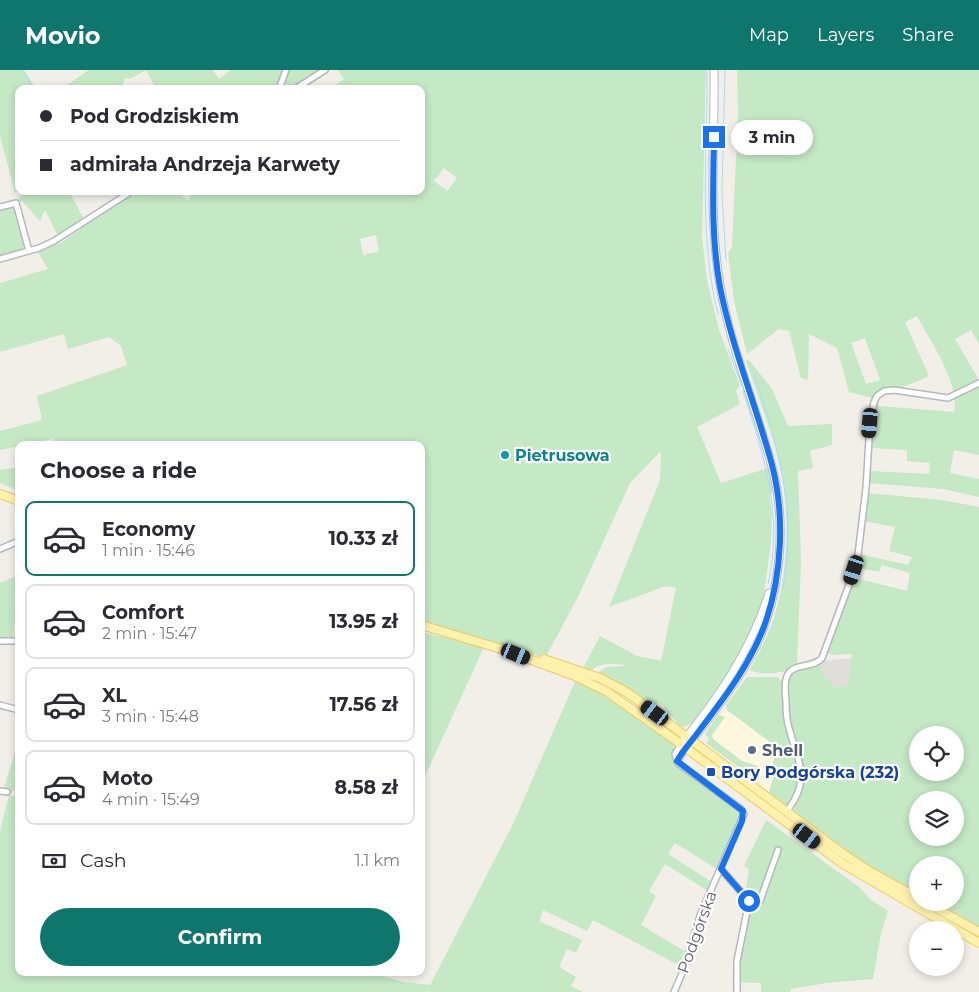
<!DOCTYPE html>
<html lang="en">
<head>
<meta charset="utf-8">
<style>
	:root { --surface:#fff; --page:#f2f2f3; --text:#2b2b33; --muted:#7c7c81; --line:#e1e1e2; --accent:#0f766e }
	body { margin:0; font-family:Montserrat,sans-serif; background:var(--page); color:var(--text); height:100vh; display:flex; flex-direction:column; font-size:19px; white-space:nowrap }
	* { box-sizing:border-box; margin:0 }
	p { font-size:16px; color:var(--muted) }
	.icon { flex:none; width:28px; height:28px; fill:none; stroke:currentColor; stroke-width:2; stroke-linecap:round; stroke-linejoin:round }
	.map { position:relative; flex:1; overflow:hidden }
	.panel { position:absolute; left:15px; top:371px; width:410px; height:535px; display:flex; flex-direction:column; background:var(--surface); border-radius:10px; box-shadow:0 2px 8px #0003 }
	.panel>* { flex:none }
	.banner { position:absolute; left:15px; top:15px; width:410px; height:110px; border-radius:10px; box-shadow:0 2px 8px #0003; display:grid; align-content:center; height:110px; padding:0 25px; background:var(--surface) }
	.fabs { position:absolute; left:909px; top:656px; display:grid; gap:10px }
	.fabs a { display:grid; place-items:center; width:55px; height:55px; border-radius:50%; background:var(--surface); box-shadow:0 2px 8px #0003; font-size:25px }
	.end { position:absolute; width:22px; height:22px; margin:-11px; border:6px solid #1a73e8; background:#fff; box-shadow:0 0 0 2px #fff }
	.from { border-radius:50% }
	.bubble { position:absolute; height:35px; border-radius:18px; background:var(--surface); box-shadow:0 2px 8px #0003; font-size:16px; font-weight:700; line-height:35px; text-align:center }
	.car { position:absolute; width:15px; height:30px; margin:-15px -8px; border-radius:6px; box-shadow:0 0 4px 1px #0007; background:linear-gradient(#222 24%,#8ab4d8 0 40%,#222 0 76%,#8ab4d8 0 86%,#222 0) }
	.banner b { display:flex; align-items:center; gap:18px; height:48px; font-size:19px }
	.banner b+b { border-top:1px solid var(--line) }
	.banner i { width:12px; height:12px; background:var(--text) }
	ul { padding:0; list-style:none }
	li { display:flex; align-items:center; gap:15px; height:75px; margin:0 10px 8px; padding:0 15px; border:2px solid var(--line); border-radius:10px }
	li div { flex:1 }
	li b { display:block; font-size:19px }
	li em { font-style:normal; font-weight:700 }
	li.on { border-color:var(--accent) }
	li>.icon { width:45px; height:45px; stroke-width:1.5 }
	h2 { padding:0 25px; font-size:22px; line-height:60px }
	.pay { display:flex; align-items:center; gap:12px; height:55px; padding:0 25px; font-size:19px }
	.pay p { margin-inline-start:auto }
	.action { display:flex; gap:10px; margin-top:auto; padding:10px 25px }
	.action a { flex:1; height:58px; border-radius:30px; background:var(--accent); color:#fff; font-size:20px; font-weight:700; line-height:58px; text-align:center }
	header { display:flex; align-items:center; gap:30px; box-sizing:border-box; height:70px; padding:0 25px; background:var(--accent); color:#fff }
	header strong { font-size:24px }
	nav { display:flex; gap:28px; margin-inline-start:auto; font-size:18px }
	.map>svg:first-child { display:block }
	.commercial { fill:#fef7e0 }
	.industrial { fill:#e0deda }
	.green { fill:#c5e8c5; fill-rule:evenodd }
	.lines { fill:none; stroke-linecap:round; stroke-linejoin:round }
	.stream { stroke:#aadaff; stroke-width:1 }
	.minor-casing { stroke:#b5b8bc; stroke-width:8 }
	.secondary-casing { stroke:#b6babf; stroke-width:9 }
	.primary-casing { stroke:#f2c960; stroke-width:10 }
	.minor { stroke:#fff; stroke-width:5 }
	.secondary { stroke:#fff; stroke-width:7 }
	.primary { stroke:#fff2af; stroke-width:8 }
	.route { stroke:#1a73e8; stroke-width:6 }
	.culture-dot { fill:#0f9aa8; stroke:#fff; stroke-width:2 }
	.service-dot { fill:#5c6f8a; stroke:#fff; stroke-width:2 }
	.transit-dot { fill:#1a4fb4; stroke:#fff; stroke-width:2 }
	.labels { text-anchor:middle; dominant-baseline:central; stroke-width:4.5; stroke-linejoin:round; paint-order:stroke }
	.culture-label { font-size:16px; font-weight:bold; fill:#0d838f; stroke:#fff; text-anchor:start }
	.service-label { font-size:16px; font-weight:bold; fill:#4e5e75; stroke:#fff; text-anchor:start }
	.transit-label { font-size:16px; font-weight:bold; fill:#164399; stroke:#fff; text-anchor:start }
	.street-label { font-size:16px; fill:#5f6368; stroke:#fff }
</style>
</head>
<body>
<header>
<strong>Movio</strong>
<nav><a>Map</a><a>Layers</a><a>Share</a></nav>
</header>
<div class="map">
<svg width="979" height="922" viewBox="0 0 979 922">
	<rect width="100%" height="100%" fill="#f1efe8"/>
	<!-- commercial -->
	<path class="commercial" d="M725,639L777,677L772,697L774,708L769,723L748,704L752,706L758,702V696L742,691L713,669L712,665L723,646L720,645Z"/>
	<!-- industrial -->
	<path class="industrial" d="M852,588L848,615L835,619L821,601L823,591Z"/>
	<!-- green -->
	<g class="green">
		<path d="M0,0H24L36,19H19V121L15,122L0,66Z"/>
		<path d="M89,0H213L219,9L231,0H282L276,19H156L146,0L130,9L124,8L122,19H61Z"/>
		<path d="M289,0H320L292,19H281Z"/>
		<path d="M338,0H706L702,167L707,210L719,260L740,316L736,321L740,334L697,357L721,413L768,398L773,422L769,424L772,443L771,473L764,524L759,544L733,596L693,652L685,657L679,655L664,638V636L658,632L655,636L596,603L607,597L625,596V595C612,594 601,592 591,601L582,600L600,566L637,586L661,591L676,518L666,516L609,537L660,410L661,381L630,413L578,527L545,588L421,550V375H55L53,369L0,380V361L42,350L37,326L127,295L121,276L109,267L68,279L64,264L0,282V213L48,199L38,182L62,172L107,140L138,121H176L188,130L194,121H421V19H330L344,9ZM444,98L457,108L447,121L434,111ZM376,165L379,181L363,185L360,169Z"/>
		<path d="M737,0H979V274L971,260L955,269L979,310V385L954,380L950,403L979,409V427L944,419L868,413L869,401L929,404L930,393L907,391V380L872,378V375H865L867,353L872,328L849,322L837,278L809,264L808,310L801,308L789,261L779,259L747,284L734,231L728,183L732,177L738,45ZM917,246C930,271 960,313 954,342L879,336L877,323C891,314 890,320 901,317C910,315 920,310 929,306L905,252ZM865,268L880,310L866,314L851,273Z"/>
		<path d="M30,121H69L83,148L57,164L45,140L40,151L22,131L18,135L19,127Z"/>
		<path d="M15,136L25,176L21,180L0,187V139Z"/>
		<path d="M749,290L772,319L788,356L832,354V375L810,381L813,398L798,401L801,491L797,594L790,596L788,600C776,604 761,605 750,600C759,583 768,566 774,548C789,497 791,441 778,389C770,356 757,324 746,291Z"/>
		<path d="M19,397V421L0,413V400Z"/>
		<path d="M867,423L942,430L979,437V858L932,833L955,832V795H918L917,824L866,795L793,742L799,726L797,724L786,735L769,723L773,708L772,697L777,677L727,640L726,635L747,607H778L783,613L784,619L786,655L791,676L798,675C790,660 782,615 793,602L823,591L821,601L835,618L848,615L852,584L831,585L827,581L859,493L860,484L908,495L912,487L889,481L895,457L864,451ZM882,495L910,503L907,521L855,508L859,498L879,502ZM918,665H955V702H918ZM918,730H955V768H918Z"/>
		<path d="M16,506L18,517L13,568H0V513Z"/>
		<path d="M421,562L484,577L421,715Z"/>
		<path d="M576,609L610,628L672,672C676,679 671,687 677,694L739,739L741,750L717,799L675,773L668,784L712,812L708,821L665,794L649,821L656,826L641,855L686,882L682,897L593,850L587,861L543,840L539,851L582,870L576,883L567,879L559,897L576,907L571,916L583,922H0V762L9,725L2,724L19,668V716L9,725L19,727V902H370L403,912L430,915L514,752Z"/>
		<path d="M718,645L725,647L712,665L713,669L742,691L758,696V702L755,705L748,704L706,673L709,669L705,664Z"/>
		<path d="M766,750L859,817L871,830L888,841L881,863L873,909L826,913L791,919L790,922H761V913L732,912L749,799L744,796Z"/>
	</g>
	<g class="lines">
		<!-- stream -->
		<g class="stream">
			<path d="M22,0L34,19"/>
			<path d="M707,0C708,82 698,164 718,244"/>
			<path d="M725,0L722,122L726,190"/>
			<path d="M728,279L742,316"/>
			<path d="M754,304L771,357"/>
			<path d="M743,321C764,387 784,445 768,514"/>
			<path d="M773,364C788,423 792,457 783,518"/>
		</g>
		<defs>
			<g id="minor">
				<path d="M279,19L286,0"/>
				<path d="M295,19L325,0"/>
				<path d="M0,137L16,133L29,181"/>
				<path d="M0,189L39,178L54,171L132,121"/>
				<path d="M0,479L19,471"/>
				<path d="M0,571H19"/>
				<path d="M0,635L19,640"/>
				<path d="M677,691L686,678"/>
				<path d="M0,721L7,722"/>
				<path d="M787,741C812,709 798,692 789,658C786,649 786,640 786,631C785,623 784,611 788,604C795,593 814,598 822,588L857,493L866,418L870,353L874,332L877,326L884,321L894,320L948,328L979,313"/>
				<path d="M721,799L749,831H760L778,780"/>
				<path d="M674,922L684,899L701,843L744,744L741,739L678,693L675,684L681,674"/>
				<path d="M737,922V891L749,831"/>
			</g>
			<g id="secondary">
				<path d="M681,674C718,628 752,579 769,523"/>
				<path d="M686,678C710,647 735,616 753,582C781,527 788,453 771,393C755,334 730,276 720,215C708,144 715,72 714,0"/>
			</g>
			<g id="primary">
				<path d="M0,424L19,431"/>
				<path d="M421,555L505,580L575,606L606,621L671,667L843,794L979,873"/>
				<path d="M544,589L600,608L628,623L842,783L869,801L918,828"/>
				<path d="M925,832L979,862"/>
			</g>
		</defs>
		<!-- minor casing -->
		<use href="#minor" class="minor-casing"/>
		<!-- secondary casing -->
		<use href="#secondary" class="secondary-casing"/>
		<!-- primary casing -->
		<use href="#primary" class="primary-casing"/>
		<!-- minor -->
		<use href="#minor" class="minor"/>
		<!-- secondary -->
		<use href="#secondary" class="secondary"/>
		<!-- primary -->
		<use href="#primary" class="primary"/>
	</g>
	<g class="lines">
		<!-- route -->
		<path class="route" d="M714,67C713,117 711,167 720,217C732,278 756,335 772,395C785,445 782,503 766,551C752,592 725,627 699,661C692,671 683,680 677,691L743,741L742,751L721,799L749,831"/>
	</g>
	<!-- markers -->
	<circle class="culture-dot" cx="505" cy="385" r="5"/>
	<circle class="service-dot" cx="752" cy="680" r="5"/>
	<rect class="transit-dot" x="706" y="697" width="10" height="10" rx="2.5"/>
	<g class="labels">
		<!-- culture labels -->
		<g class="culture-label">
			<text x="515" y="385">Pietrusowa</text>
		</g>
		<!-- service labels -->
		<g class="service-label">
			<text x="762" y="680">Shell</text>
		</g>
		<!-- transit labels -->
		<g class="transit-label">
			<text x="721" y="702">Bory Podgórska (232)</text>
		</g>
		<!-- street labels -->
		<g class="street-label">
			<text transform="translate(697 862) rotate(-70)">Podgórska</text>
		</g>
	</g>
</svg>
<div class="fabs">
<a><svg class="icon" aria-label="locate" viewBox="0 0 24 24"><circle cx="12" cy="12" r="6"/><path d="M12 2v4M12 18v4M2 12h4M18 12h4"/></svg></a>
<a><svg class="icon" aria-label="layers" viewBox="0 0 24 24"><path d="M12 4l9 5-9 5-9-5zM3 14l9 5 9-5"/></svg></a>
<a>+</a>
<a>−</a>
</div>
<i class="end from" style="left:749px;top:831px"></i>
<i class="end" style="left:714px;top:67px"></i>
<div class="bubble" style="left:731px;top:50px;width:82px">3 min</div>
<i class="car" style="left:870px;top:353px;rotate:185deg"></i>
<i class="car" style="left:854px;top:500px;rotate:198deg"></i>
<i class="car" style="left:516px;top:584px;rotate:112deg"></i>
<i class="car" style="left:655px;top:643px;rotate:306deg"></i>
<i class="car" style="left:807px;top:766px;rotate:128deg"></i>
<div class="banner">
<b><i class="from"></i>Pod Grodziskiem</b>
<b><i></i>admirała Andrzeja Karwety</b>
</div>
<section class="panel">
<h2>Choose a ride</h2>
<ul>
<li class="on"><svg class="icon" aria-label="car" viewBox="0 0 24 24"><path d="M5 17H2v-5l4-1 3-4h7l3 4 3 1v5h-3M9 17h6M6 11h13"/><circle cx="7" cy="17" r="2"/><circle cx="17" cy="17" r="2"/></svg><div><b>Economy</b><p>1 min · 15:46</p></div><em>10.33 zł</em></li>
<li><svg class="icon" aria-label="car" viewBox="0 0 24 24"><path d="M5 17H2v-5l4-1 3-4h7l3 4 3 1v5h-3M9 17h6M6 11h13"/><circle cx="7" cy="17" r="2"/><circle cx="17" cy="17" r="2"/></svg><div><b>Comfort</b><p>2 min · 15:47</p></div><em>13.95 zł</em></li>
<li><svg class="icon" aria-label="car" viewBox="0 0 24 24"><path d="M5 17H2v-5l4-1 3-4h7l3 4 3 1v5h-3M9 17h6M6 11h13"/><circle cx="7" cy="17" r="2"/><circle cx="17" cy="17" r="2"/></svg><div><b>XL</b><p>3 min · 15:48</p></div><em>17.56 zł</em></li>
<li><svg class="icon" aria-label="car" viewBox="0 0 24 24"><path d="M5 17H2v-5l4-1 3-4h7l3 4 3 1v5h-3M9 17h6M6 11h13"/><circle cx="7" cy="17" r="2"/><circle cx="17" cy="17" r="2"/></svg><div><b>Moto</b><p>4 min · 15:49</p></div><em>8.58 zł</em></li>
</ul>
<div class="pay"><svg class="icon" aria-label="cash" viewBox="0 0 24 24"><path d="M3 7h18v10H3z"/><circle cx="12" cy="12" r="2"/></svg>Cash<p>1.1 km</p></div>
<div class="action"><a>Confirm</a></div>
</section>
</div>
</body>
</html>
